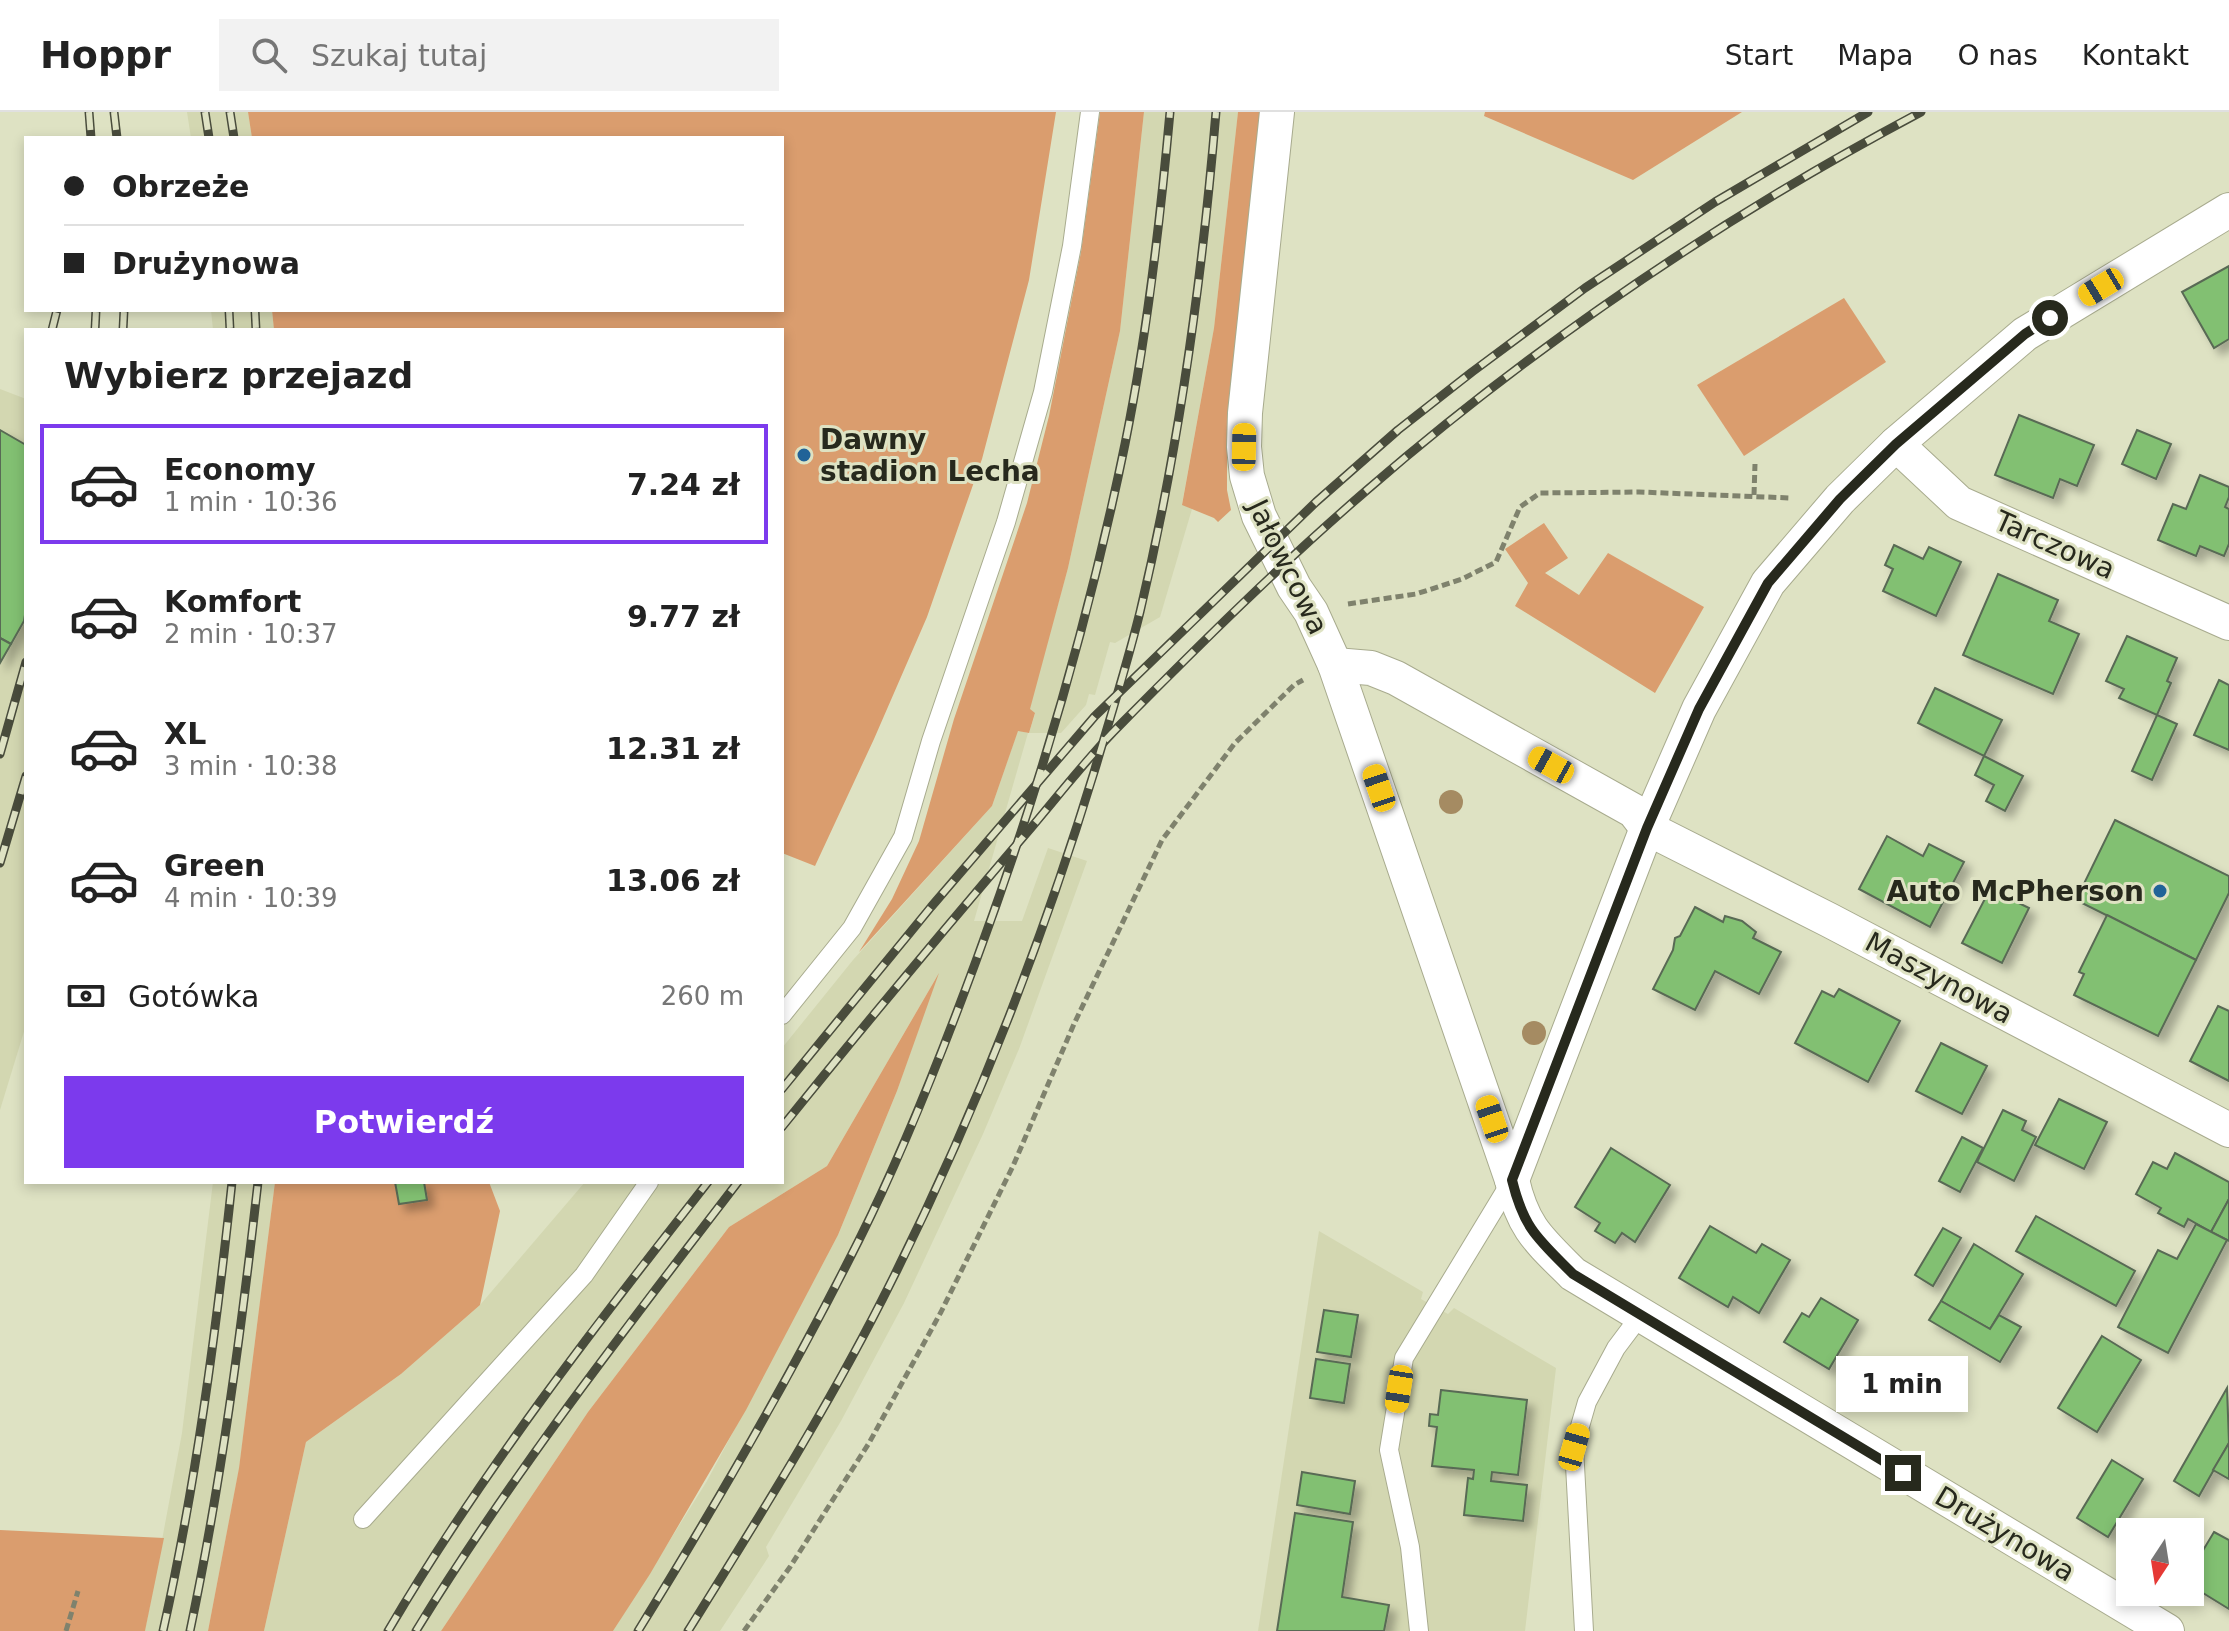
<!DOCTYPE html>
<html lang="pl">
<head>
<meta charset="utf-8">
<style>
	:root { --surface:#fff; --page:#f2f2f2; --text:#222; --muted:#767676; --line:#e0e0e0; --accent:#7c3aed }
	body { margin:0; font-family:"DejaVu Sans",sans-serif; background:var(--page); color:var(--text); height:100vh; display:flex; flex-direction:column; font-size:30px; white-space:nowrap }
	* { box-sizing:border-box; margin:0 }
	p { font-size:26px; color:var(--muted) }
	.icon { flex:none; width:44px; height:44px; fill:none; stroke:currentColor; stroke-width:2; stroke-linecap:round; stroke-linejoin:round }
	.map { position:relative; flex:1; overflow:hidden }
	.side { position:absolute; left:24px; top:216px; width:760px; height:856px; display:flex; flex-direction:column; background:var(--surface); border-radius:0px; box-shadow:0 4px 12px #0003 }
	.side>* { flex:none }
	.top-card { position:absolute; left:24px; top:24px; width:760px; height:176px; border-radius:0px; box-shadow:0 4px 12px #0003; display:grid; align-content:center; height:176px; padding:0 40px; background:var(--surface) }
	.needle { width:52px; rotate:192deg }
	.fabs { position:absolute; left:2116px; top:1406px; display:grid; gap:16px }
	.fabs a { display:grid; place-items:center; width:88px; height:88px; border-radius:0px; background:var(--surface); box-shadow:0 4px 12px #0003; font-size:40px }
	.end { position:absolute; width:36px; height:36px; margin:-18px; border:10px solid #27291d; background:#fff; box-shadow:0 0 0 4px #fff }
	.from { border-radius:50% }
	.bubble { position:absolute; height:56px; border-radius:0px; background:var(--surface); box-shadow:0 4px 12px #0003; font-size:26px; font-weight:800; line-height:56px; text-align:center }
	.car { position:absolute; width:24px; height:48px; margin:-24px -12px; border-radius:10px; box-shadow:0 0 6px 2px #0007; background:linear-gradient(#f5c518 24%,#345 0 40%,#f5c518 0 76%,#345 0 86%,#f5c518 0) }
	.top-card b { display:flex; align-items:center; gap:28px; height:76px; font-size:30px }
	.top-card b+b { border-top:2px solid var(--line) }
	.top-card i { width:20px; height:20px; background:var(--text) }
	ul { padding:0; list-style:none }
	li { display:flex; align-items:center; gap:24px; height:120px; margin:0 16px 12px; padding:0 24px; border:4px solid transparent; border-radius:0px }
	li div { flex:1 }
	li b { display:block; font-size:30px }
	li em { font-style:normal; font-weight:800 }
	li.active { border-color:var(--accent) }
	li>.icon { width:72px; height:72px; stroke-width:1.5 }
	h2 { padding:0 40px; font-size:36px; line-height:96px }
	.pay { display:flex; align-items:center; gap:20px; height:88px; padding:0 40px; font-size:30px }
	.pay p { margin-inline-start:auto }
	.button { display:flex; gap:16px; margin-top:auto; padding:16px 40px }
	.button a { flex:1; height:92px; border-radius:0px; background:var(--accent); color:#fff; font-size:32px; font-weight:800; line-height:92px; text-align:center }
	header { display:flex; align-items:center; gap:48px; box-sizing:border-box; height:112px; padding:0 40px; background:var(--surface); border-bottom:2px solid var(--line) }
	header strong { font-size:38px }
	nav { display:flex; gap:44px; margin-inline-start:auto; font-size:28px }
	.search { width:560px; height:72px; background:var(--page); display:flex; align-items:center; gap:20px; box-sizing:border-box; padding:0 28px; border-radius:0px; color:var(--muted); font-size:30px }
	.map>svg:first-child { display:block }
	.built { fill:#d3d7b1 }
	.green { fill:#da9d6e }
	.building { fill:#82c072; stroke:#596a54; stroke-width:2; filter:url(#shadow) }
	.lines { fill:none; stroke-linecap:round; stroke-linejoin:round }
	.lane-casing { stroke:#a8ab8e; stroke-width:20 }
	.street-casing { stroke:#a8ab8e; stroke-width:36 }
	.path { stroke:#7f826d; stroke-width:5; stroke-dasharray:8 4; stroke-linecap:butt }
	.lane { stroke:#fff; stroke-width:18 }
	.street { stroke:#fff; stroke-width:34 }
	.rail-casing { stroke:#494c3c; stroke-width:9 }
	.rail { stroke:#dee2c3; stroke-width:6; stroke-dasharray:18; stroke-linecap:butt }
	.tree { fill:#a58b62 }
	.route { stroke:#27291d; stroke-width:10 }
	.poi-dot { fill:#216398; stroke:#dee2c3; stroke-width:3 }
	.labels { text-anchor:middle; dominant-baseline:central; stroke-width:6; stroke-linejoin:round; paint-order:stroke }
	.poi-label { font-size:28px; font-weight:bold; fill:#27291d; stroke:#dee2c3; text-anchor:start }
	.street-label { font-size:28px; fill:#27291d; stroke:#dee2c3 }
</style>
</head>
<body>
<header>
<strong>Hoppr</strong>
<div class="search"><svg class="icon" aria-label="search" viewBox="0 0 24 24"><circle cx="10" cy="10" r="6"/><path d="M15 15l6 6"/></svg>Szukaj tutaj</div>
<nav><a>Start</a><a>Mapa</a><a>O nas</a><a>Kontakt</a></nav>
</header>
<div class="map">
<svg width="2229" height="1519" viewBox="0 0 2229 1519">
	<defs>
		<filter id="shadow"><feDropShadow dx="7" dy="7" stdDeviation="4" flood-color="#0004"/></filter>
	</defs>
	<rect width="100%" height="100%" fill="#dee2c3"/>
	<!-- built -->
	<g class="built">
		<path d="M187,0H248L252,26H191Z"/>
		<path d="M1144,0H1238L1214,216L1182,392L1192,397L1160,505L1115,531L1110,530L1095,583L1089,582L1086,593L1061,621H1029L1035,602L1029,597L1068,456L1120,219Z"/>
		<path d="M211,198H272L274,218H213Z"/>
		<path d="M0,277L26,287V913L0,998Z"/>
		<path d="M1018,618L1028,621L974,809H1022L1048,736L1087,749L1019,937L983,1022L904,1191L841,1309L766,1435L769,1444L720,1519H613L707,1369L838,1123L897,979L936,866L827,1054L729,1115L588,1300L441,1519H264L306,1330L401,1262L480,1193L585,1070H782V936L853,848L992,694Z"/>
		<path d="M213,1070H275L239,1357L208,1519H145L182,1321Z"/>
		<path d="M1319,1119L1423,1180L1421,1187L1435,1195L1448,1202L1454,1196L1556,1256L1525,1519H1258Z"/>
	</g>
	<!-- green -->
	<g class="green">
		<path d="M248,0H1056L1029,168L982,347L927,505L874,627L815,754L782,741V218H274L272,198H782V26H252Z"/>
		<path d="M1100,0H1144L1120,219L1068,456L1030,597L1035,601L1029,621L1018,619L992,694L859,840L892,787L919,729L954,607L1027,391L1049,304L1081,140Z"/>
		<path d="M1238,0H1263L1227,324V378L1231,398L1218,410L1214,406L1182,393L1214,216Z"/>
		<path d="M1485,0H1742L1633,68L1484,4Z"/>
		<path d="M1844,186L1886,250L1744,344L1697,273Z"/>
		<path d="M1544,411L1568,446L1545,461L1579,483L1608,441L1704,495L1655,581L1515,494L1528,471L1505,437Z"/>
		<path d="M939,861L897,979L838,1123L746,1298L650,1462L613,1519H441L588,1300L729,1115L827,1054Z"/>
		<path d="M275,1070H489L500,1099L480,1193L401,1262L306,1330L264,1519H208L239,1356Z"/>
		<path d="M0,1418L164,1426L145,1519H0Z"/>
	</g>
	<!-- building -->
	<g class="building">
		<path d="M2229,154V227L2214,236L2182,180Z"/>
		<path d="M2019,303L2094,333L2077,374L2060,367L2053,386L1995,363Z"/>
		<path d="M0,318L26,333V497L24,509L11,532L0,526Z"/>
		<path d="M2137,318L2171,332L2156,367L2122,352Z"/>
		<path d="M2200,363L2229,375V385L2225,395L2229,397V432L2224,444L2200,434L2196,444L2158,428L2173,392L2186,397Z"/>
		<path d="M1894,433L1923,447L1929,435L1961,450L1936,504L1883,479L1893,457L1885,453Z"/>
		<path d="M1998,462L2058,488L2049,509L2079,522L2053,582L1963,543Z"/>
		<path d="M2127,524L2177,546L2167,569L2171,571L2157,603L2119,586L2124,577L2106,569Z"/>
		<path d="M0,526L11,532L0,551Z"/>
		<path d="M2219,568L2229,573V638L2194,623Z"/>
		<path d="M1935,576L2002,608L1984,644L1918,611Z"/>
		<path d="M2157,603L2177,612L2152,668L2132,659Z"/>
		<path d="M1984,644L2023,664L2005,699L1986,689L1994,673L1975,663Z"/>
		<path d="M2115,708L2229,764V781L2196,848L2076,788Z"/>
		<path d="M1887,724L1923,744L1929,732L1964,750L1930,815L1859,777Z"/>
		<path d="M1990,777L2029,796L2002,851L1962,831Z"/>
		<path d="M1695,795L1723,810L1725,804L1742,809L1756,820L1753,826L1781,840L1759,882L1715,859L1695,898L1653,877L1673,838L1675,826L1680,824Z"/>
		<path d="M2107,803L2196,848L2158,924L2074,883L2084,862L2079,860Z"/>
		<path d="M1839,877L1900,909L1868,970L1795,931L1822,879L1834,885Z"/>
		<path d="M2218,894L2229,899V969L2190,949Z"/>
		<path d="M1941,931L1987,954L1962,1002L1916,979Z"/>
		<path d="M2059,987L2107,1010L2084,1057L2035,1033Z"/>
		<path d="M2003,998L2026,1009L2022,1018L2036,1025L2014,1069L1977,1050Z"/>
		<path d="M1962,1025L1983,1036L1960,1080L1939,1069Z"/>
		<path d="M1611,1036L1670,1073L1635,1130L1622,1121L1615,1131L1595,1119L1600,1111L1575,1095Z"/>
		<path d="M2175,1041L2229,1070V1087L2211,1120L2188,1107L2184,1115L2158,1101L2161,1096L2136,1082L2153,1050L2167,1057Z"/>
		<path d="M395,1070H424L427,1088L399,1092Z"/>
		<path d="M2229,1087V1129L2211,1120Z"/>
		<path d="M2036,1104L2135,1159L2116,1194L2016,1139Z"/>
		<path d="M2196,1112L2227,1128L2168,1241L2118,1215L2158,1138L2177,1147Z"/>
		<path d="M1710,1114L1756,1141L1762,1132L1790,1148L1759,1201L1733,1185L1728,1195L1679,1166Z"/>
		<path d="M1943,1116L1961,1126L1933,1174L1915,1163Z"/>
		<path d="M1974,1132L2023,1162L1990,1217L1941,1189Z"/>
		<path d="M1821,1186L1858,1208L1829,1257L1784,1230L1802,1201L1809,1205Z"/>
		<path d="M1941,1189L1990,1217L1999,1203L2021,1215L2000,1250L1929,1208Z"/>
		<path d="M1324,1198L1358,1203L1351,1245L1317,1240Z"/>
		<path d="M2102,1224L2141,1248L2097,1320L2058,1296Z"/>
		<path d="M1316,1247L1350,1252L1344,1291L1310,1286Z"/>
		<path d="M2227,1276L2229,1331L2199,1384L2174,1369Z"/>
		<path d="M1441,1278L1527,1288L1518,1363L1492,1360L1491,1369L1527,1373L1523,1409L1464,1403L1468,1366L1473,1367L1474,1358L1432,1354L1437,1315L1429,1314L1430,1302L1438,1303Z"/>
		<path d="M2229,1331V1367L2213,1358Z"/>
		<path d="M2112,1348L2143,1367L2108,1425L2077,1406Z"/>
		<path d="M1302,1360L1355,1369L1350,1402L1297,1393Z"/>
		<path d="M1295,1401L1353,1410L1342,1485L1389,1493L1384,1519H1277Z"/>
		<path d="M2214,1420L2229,1428V1497L2190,1473V1460Z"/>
	</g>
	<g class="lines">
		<defs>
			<g id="lane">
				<path d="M782,903L852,816L903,725L931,629L1006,410L1043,280L1072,134L1090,0"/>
				<path d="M363,1407L584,1163L649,1070"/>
				<path d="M1419,1519L1410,1435L1389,1338L1404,1246L1512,1068"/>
				<path d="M1584,1519L1574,1335L1587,1290L1616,1236L1640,1204"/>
			</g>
			<g id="street">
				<path d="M1277,0L1245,301L1244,335L1247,364L1259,404L1294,475L1311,500L1335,553L1512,1068C1523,1116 1539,1128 1573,1162L2167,1519"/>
				<path d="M1896,332L1959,391L2229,511"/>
				<path d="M1335,553L1371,556L1396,566L1634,699L1647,716L1829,808L2229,1018"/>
				<path d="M1512,1068L1647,716L1699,597L1768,471L1840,387L1896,332L2025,222L2229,98"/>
			</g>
		</defs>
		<!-- lane casing -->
		<use href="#lane" class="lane-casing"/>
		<!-- street casing -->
		<use href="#street" class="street-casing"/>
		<!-- path -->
		<g class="path">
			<path d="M1754,383L1755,352"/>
			<path d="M1348,492L1416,482L1462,467L1496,450L1520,395L1540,381L1639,380L1791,386"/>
			<path d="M66,1519L78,1479"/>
			<path d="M744,1519L790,1455L869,1331L941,1200L1013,1054L1074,912L1162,728L1235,631L1294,573L1303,568"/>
		</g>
		<!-- lane -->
		<use href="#lane" class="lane"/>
		<!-- street -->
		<use href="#street" class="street"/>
		<defs>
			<g id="rail">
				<path d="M89,0L91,26"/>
				<path d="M114,0L117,26"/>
				<path d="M205,0L209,26"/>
				<path d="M230,0L234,26"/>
				<path d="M229,198L230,218"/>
				<path d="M255,198L256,218"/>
				<path d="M52,218L57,198"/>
				<path d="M95,218L96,198"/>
				<path d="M123,218L124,198"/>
				<path d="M0,642L26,550"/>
				<path d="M0,751L26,664"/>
				<path d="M782,977L931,795L1095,604L1316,390L1398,318L1472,260L1585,176L1715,90L1868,0"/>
				<path d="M782,1015C861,917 942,820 1024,724C1056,687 1086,647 1120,613C1200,532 1281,452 1367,378C1537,231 1723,105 1921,0"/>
				<path d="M163,1519C196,1371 216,1221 232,1070"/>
				<path d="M190,1519C221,1371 241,1221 258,1070"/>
				<path d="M388,1519C481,1361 595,1214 708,1070"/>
				<path d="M416,1519C512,1362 626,1216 738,1070"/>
				<path d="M638,1519C717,1391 792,1262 859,1128C904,1038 941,944 976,849C1038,681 1089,508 1125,332C1147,223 1160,111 1170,0"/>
				<path d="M688,1519C756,1410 824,1302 882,1188C969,1017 1039,840 1095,657C1110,606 1127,553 1140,500C1179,336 1202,168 1216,0"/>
			</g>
		</defs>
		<!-- rail casing -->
		<use href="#rail" class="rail-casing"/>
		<!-- rail -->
		<use href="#rail" class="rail"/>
	</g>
	<!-- trees -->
	<g class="tree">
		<circle cx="1451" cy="690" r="12"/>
		<circle cx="1534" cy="921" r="12"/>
	</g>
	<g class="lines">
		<!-- route -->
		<path class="route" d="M1903,1361L1573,1162C1538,1127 1524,1117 1512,1068L1647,716L1699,597L1768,471L1840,387L1896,332L2025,222L2050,206"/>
	</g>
	<!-- markers -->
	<g class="poi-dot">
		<circle cx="804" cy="343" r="8"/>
		<circle cx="2160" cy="779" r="8"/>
	</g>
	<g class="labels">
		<!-- poi labels -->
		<g class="poi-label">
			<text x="820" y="327">Dawny<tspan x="820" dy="32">stadion Lecha</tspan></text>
			<text x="2144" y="779" text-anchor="end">Auto McPherson</text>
		</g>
		<!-- street labels -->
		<g class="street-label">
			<text transform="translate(2055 433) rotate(24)">Tarczowa</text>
			<text transform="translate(1288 455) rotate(64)">Jałowcowa</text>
			<text transform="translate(1939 866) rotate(28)">Maszynowa</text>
			<text transform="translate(2005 1422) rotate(31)">Drużynowa</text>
		</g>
	</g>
</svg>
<div class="fabs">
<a><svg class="needle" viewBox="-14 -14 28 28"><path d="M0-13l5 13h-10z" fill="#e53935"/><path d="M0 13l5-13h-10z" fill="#767676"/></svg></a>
</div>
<i class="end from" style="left:2050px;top:206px"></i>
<i class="end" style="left:1903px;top:1361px"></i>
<div class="bubble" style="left:1836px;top:1244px;width:132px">1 min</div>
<i class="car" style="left:2101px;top:175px;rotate:239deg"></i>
<i class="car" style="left:1244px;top:335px;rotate:1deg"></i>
<i class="car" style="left:1551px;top:653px;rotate:299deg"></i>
<i class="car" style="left:1379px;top:676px;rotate:341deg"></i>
<i class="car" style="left:1492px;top:1007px;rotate:341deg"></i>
<i class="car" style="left:1399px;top:1277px;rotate:189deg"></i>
<i class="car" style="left:1574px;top:1335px;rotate:16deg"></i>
<div class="top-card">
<b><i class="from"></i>Obrzeże</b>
<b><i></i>Drużynowa</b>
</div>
<section class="side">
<h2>Wybierz przejazd</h2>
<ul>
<li class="active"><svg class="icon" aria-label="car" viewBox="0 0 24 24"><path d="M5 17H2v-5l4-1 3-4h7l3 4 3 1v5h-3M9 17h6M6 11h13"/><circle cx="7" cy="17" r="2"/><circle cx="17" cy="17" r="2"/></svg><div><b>Economy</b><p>1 min · 10:36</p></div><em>7.24 zł</em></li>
<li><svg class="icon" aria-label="car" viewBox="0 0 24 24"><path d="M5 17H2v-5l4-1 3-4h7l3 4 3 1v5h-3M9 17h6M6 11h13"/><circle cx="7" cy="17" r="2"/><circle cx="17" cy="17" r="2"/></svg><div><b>Komfort</b><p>2 min · 10:37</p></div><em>9.77 zł</em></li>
<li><svg class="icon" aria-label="car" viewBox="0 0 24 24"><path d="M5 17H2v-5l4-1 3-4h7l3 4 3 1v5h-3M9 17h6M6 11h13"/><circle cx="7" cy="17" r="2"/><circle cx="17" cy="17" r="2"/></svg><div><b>XL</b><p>3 min · 10:38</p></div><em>12.31 zł</em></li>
<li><svg class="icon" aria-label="car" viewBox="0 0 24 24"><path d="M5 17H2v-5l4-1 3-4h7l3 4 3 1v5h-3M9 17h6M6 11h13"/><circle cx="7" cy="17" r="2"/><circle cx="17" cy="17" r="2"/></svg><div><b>Green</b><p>4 min · 10:39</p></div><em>13.06 zł</em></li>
</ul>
<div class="pay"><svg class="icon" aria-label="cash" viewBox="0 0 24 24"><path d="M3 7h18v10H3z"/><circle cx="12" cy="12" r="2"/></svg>Gotówka<p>260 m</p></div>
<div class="button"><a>Potwierdź</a></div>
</section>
</div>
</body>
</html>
